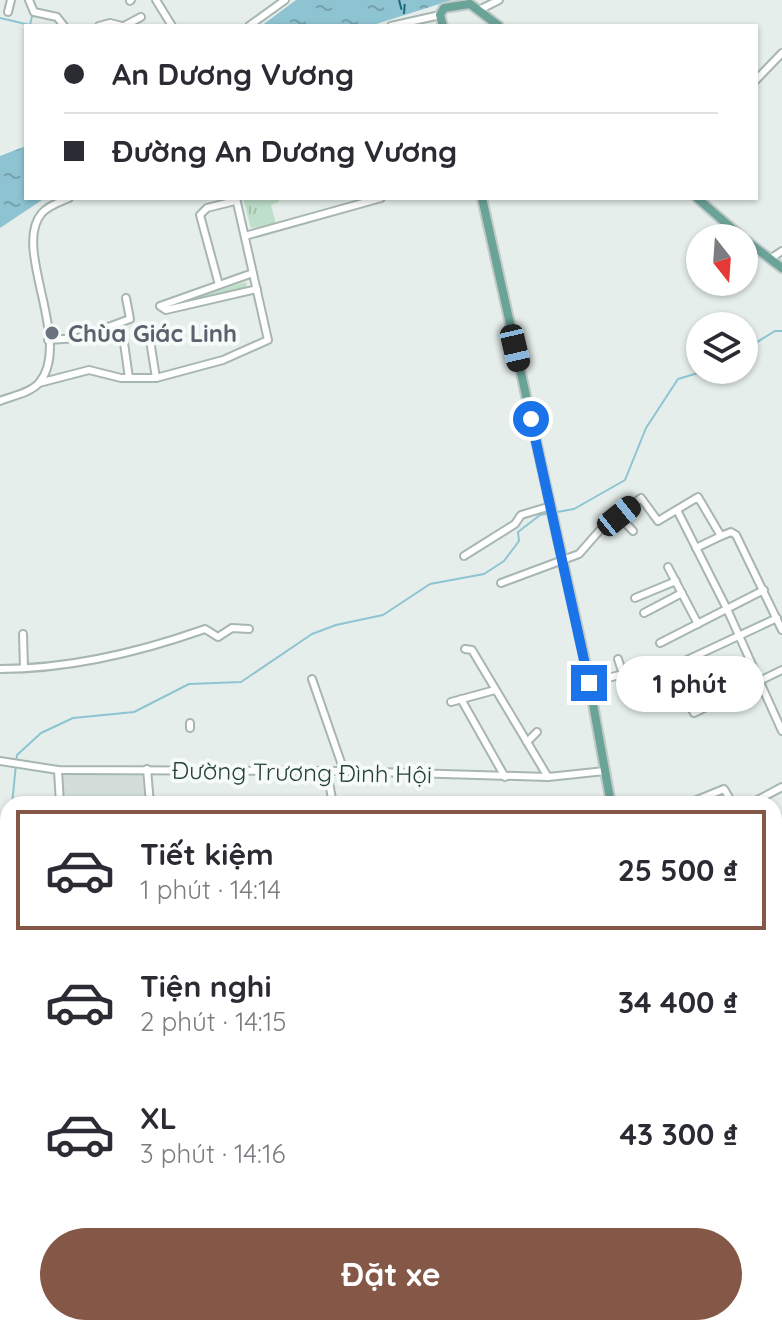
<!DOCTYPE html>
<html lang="vi">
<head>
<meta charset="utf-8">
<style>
	:root { --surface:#fff; --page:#f7f7f7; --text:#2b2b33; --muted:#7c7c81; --line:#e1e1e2; --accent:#855747 }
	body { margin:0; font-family:Quicksand,sans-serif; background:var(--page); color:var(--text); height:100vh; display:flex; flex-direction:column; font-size:30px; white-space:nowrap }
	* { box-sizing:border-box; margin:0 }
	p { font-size:26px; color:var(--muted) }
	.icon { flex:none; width:44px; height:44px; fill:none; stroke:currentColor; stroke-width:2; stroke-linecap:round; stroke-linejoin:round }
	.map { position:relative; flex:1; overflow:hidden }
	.details { position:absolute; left:0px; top:796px; width:782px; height:540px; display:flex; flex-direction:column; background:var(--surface); border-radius:24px 24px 0 0; box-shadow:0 2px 6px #0004 }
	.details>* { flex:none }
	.guide { position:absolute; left:24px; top:24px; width:734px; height:176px; border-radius:0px; box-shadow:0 2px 6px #0004; display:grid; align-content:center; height:176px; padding:0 40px; background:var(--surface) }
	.needle { width:52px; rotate:163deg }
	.fabs { position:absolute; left:686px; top:224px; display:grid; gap:16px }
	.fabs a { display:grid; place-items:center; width:72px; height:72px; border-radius:50%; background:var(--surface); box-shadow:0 2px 6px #0004; font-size:40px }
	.end { position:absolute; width:36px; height:36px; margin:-18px; border:10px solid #1a73e8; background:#fff; box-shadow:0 0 0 4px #fff }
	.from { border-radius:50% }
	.bubble { position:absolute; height:56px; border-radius:28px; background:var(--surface); box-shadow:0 2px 6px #0004; font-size:26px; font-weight:700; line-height:56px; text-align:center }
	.car { position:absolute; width:24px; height:48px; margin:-24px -12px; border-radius:10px; box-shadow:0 0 6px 2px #0007; background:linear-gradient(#222 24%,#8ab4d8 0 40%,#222 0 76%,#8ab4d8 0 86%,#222 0) }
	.guide b { display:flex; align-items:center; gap:28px; height:76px; font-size:30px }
	.guide b+b { border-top:2px solid var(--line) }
	.guide i { width:20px; height:20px; background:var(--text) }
	ul { padding:14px 0 0; list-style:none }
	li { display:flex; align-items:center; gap:24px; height:120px; margin:0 16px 12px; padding:0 24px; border:4px solid transparent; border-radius:0px }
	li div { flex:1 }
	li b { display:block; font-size:30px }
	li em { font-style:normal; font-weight:700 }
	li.current { border-color:var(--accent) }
	li>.icon { width:72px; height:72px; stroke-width:1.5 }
	.cta { display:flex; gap:16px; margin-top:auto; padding:16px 40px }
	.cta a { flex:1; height:92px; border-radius:48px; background:var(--accent); color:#fff; font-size:32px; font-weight:700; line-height:92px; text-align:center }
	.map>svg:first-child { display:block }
	.built { fill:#d3deda }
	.grass { fill:url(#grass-tufts) }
	.water { fill:url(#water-ripples) }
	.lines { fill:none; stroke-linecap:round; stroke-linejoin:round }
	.stream { stroke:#8ec4d2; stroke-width:2 }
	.ferry { stroke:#1d677d; stroke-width:2; stroke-dasharray:10 8; stroke-linecap:butt }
	.minor-casing { stroke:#a7b6b2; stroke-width:10 }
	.major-casing { stroke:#c2cac8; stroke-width:12 }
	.minor { stroke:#fff; stroke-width:6 }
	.major { stroke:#6aa398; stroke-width:8 }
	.route { stroke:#1a73e8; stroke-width:10 }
	.worship-dot { fill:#6b7280; stroke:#f6faf8; stroke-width:3 }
	.labels { text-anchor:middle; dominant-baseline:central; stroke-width:8; stroke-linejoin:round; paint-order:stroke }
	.worship-label { font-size:24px; font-weight:bold; fill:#5b616d; stroke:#f6faf8; text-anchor:start }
	.street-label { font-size:24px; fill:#24403a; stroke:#f6faf8 }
</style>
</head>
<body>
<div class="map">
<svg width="782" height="1336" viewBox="0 0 782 1336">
	<defs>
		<pattern id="grass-tufts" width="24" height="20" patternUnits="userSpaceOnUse" patternTransform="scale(2)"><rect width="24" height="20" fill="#bedfc9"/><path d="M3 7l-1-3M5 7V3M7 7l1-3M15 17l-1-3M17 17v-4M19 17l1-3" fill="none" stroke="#a3c0ad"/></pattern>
		<pattern id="water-ripples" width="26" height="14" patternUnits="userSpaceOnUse" patternTransform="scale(2)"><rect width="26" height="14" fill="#8ec4d2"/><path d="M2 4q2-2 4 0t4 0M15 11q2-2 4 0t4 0" fill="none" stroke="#74a1ab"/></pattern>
	</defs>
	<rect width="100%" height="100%" fill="#e5eeeb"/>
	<!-- built -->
	<g class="built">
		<path d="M62,775H142L145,804H64Z"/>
		<path d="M451,1328H604L605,1336H453Z"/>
	</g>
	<!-- grass -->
	<g class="grass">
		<path d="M243,198H278L279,202L271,205L276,224L251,228Z"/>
		<path d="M246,282L247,290L170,308L166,306Z"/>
	</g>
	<!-- water -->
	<g class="water">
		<path d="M296,0H452L370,26H261Z"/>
		<path d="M26,146V198H45L0,228V156Z"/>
	</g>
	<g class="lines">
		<!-- stream -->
		<g class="stream">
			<path d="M0,18L30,25"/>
			<path d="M30,25L33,12"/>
			<path d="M744,350L775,331H782"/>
			<path d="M557,512L574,509L625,480L646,428L678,379L708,370"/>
			<path d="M12,804L17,755L41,733L73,718L134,712L189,684L241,682L312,634L336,625L383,615L430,584L484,574L504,561L519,541L518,532L540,515L551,513"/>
		</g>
		<!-- ferry -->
		<g class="ferry">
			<path d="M399,0L403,15"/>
			<path d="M404,14L405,0"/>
		</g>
		<defs>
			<g id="minor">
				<path d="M29,0L34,12L57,17L64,26"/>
				<path d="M156,0L172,26"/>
				<path d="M130,1L131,0"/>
				<path d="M481,9L499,0"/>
				<path d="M8,12L11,0"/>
				<path d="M99,26L110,23L122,26"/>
				<path d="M124,26L141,17"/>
				<path d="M249,26L285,0"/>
				<path d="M391,26L440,15"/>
				<path d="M756,80L782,53"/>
				<path d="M245,236L381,198"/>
				<path d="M770,259L782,251"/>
				<path d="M253,273L160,306L166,310L257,289"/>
				<path d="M219,285L200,215L207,208L235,201"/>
				<path d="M149,334L156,378"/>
				<path d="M123,336L129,378"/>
				<path d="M48,340L78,338L130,319L126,298"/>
				<path d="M39,383L89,370L121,378H156L223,360L268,340L236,198"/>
				<path d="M0,401C12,396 30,393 39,383C74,341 11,248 42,213C49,205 60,202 69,198"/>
				<path d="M677,510L727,609L782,731"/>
				<path d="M619,516L633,531"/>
				<path d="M696,548L721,536"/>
				<path d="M464,556L515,524L521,515L551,506"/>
				<path d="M668,567L698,624"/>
				<path d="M501,583L579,554L600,530L641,498L658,521L698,497L721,536L731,532L736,535L782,630"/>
				<path d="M635,598L676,581"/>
				<path d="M644,613L682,593"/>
				<path d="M777,618L672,667L671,672L694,713L782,670"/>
				<path d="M23,634L24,668"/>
				<path d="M660,643L764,590"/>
				<path d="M465,649L472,650L548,777"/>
				<path d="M618,659L628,690"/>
				<path d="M0,669C69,669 140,652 205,629L218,637L232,628L249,629"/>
				<path d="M312,679L344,771"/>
				<path d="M589,683L623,674"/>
				<path d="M461,699L505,777"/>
				<path d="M451,702L495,690"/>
				<path d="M190,723V728"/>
				<path d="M527,742L537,732"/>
				<path d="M0,761L58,770L344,771L548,777L605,771"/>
				<path d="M147,769L150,804"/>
				<path d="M58,770L60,804"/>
				<path d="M327,772L333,804"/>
				<path d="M687,804L724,789L733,804"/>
				<path d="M750,804L782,787"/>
				<path d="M774,828L782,824"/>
				<path d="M0,893L8,895"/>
				<path d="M0,964H8"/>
				<path d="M0,1007L8,1005"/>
				<path d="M774,1009L782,1005"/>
				<path d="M2,1053L5,1079"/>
				<path d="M774,1055L782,1051"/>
				<path d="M774,1090L782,1086"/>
				<path d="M0,1101L8,1099"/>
				<path d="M774,1133L782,1129"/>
				<path d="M0,1181H8"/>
				<path d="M441,1328L443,1336"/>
			</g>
			<g id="major">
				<path d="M443,26L440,15L444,8L470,4L499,26"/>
				<path d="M482,198L586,665L611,804"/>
				<path d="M697,198L743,238"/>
				<path d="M744,239L782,268"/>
				<path d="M707,1328L708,1336"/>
			</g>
		</defs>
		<!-- minor casing -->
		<use href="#minor" class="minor-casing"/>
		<!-- major casing -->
		<use href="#major" class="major-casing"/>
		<!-- minor -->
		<use href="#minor" class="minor"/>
		<!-- major -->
		<use href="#major" class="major"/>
	</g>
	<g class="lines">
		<!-- route -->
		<path class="route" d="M531,419L589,683"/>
	</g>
	<!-- markers -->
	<circle class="worship-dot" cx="52" cy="333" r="8"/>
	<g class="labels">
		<!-- worship labels -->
		<g class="worship-label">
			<text x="68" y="333">Chùa Giác Linh</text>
		</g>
		<!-- street labels -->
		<g class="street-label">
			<text transform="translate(302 772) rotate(1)">Đường Trương Đình Hội</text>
		</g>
	</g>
</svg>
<div class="fabs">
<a><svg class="needle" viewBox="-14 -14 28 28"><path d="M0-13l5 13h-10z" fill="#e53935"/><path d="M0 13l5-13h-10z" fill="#7c7c81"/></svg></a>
<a><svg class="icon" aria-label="layers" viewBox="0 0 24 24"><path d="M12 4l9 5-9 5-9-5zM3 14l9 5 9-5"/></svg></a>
</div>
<i class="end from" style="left:531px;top:419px"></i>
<i class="end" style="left:589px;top:683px"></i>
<div class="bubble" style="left:616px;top:656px;width:148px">1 phút</div>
<i class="car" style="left:515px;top:348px;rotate:167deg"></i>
<i class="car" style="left:619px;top:516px;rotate:51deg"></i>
<div class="guide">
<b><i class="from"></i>An Dương Vương</b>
<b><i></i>Đường An Dương Vương</b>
</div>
<section class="details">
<ul>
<li class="current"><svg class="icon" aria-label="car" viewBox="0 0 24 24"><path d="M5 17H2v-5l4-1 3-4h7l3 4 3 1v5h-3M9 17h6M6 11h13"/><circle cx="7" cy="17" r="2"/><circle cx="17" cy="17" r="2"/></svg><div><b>Tiết kiệm</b><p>1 phút · 14:14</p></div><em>25 500 ₫</em></li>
<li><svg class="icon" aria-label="car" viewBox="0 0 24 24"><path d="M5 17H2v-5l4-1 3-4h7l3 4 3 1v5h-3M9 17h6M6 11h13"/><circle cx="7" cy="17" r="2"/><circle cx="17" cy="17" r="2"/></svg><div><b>Tiện nghi</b><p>2 phút · 14:15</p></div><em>34 400 ₫</em></li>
<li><svg class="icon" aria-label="car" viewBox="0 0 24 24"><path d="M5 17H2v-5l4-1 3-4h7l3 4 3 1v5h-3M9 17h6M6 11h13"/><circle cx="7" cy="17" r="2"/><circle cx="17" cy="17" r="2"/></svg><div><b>XL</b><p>3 phút · 14:16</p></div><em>43 300 ₫</em></li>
</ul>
<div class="cta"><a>Đặt xe</a></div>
</section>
</div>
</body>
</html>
